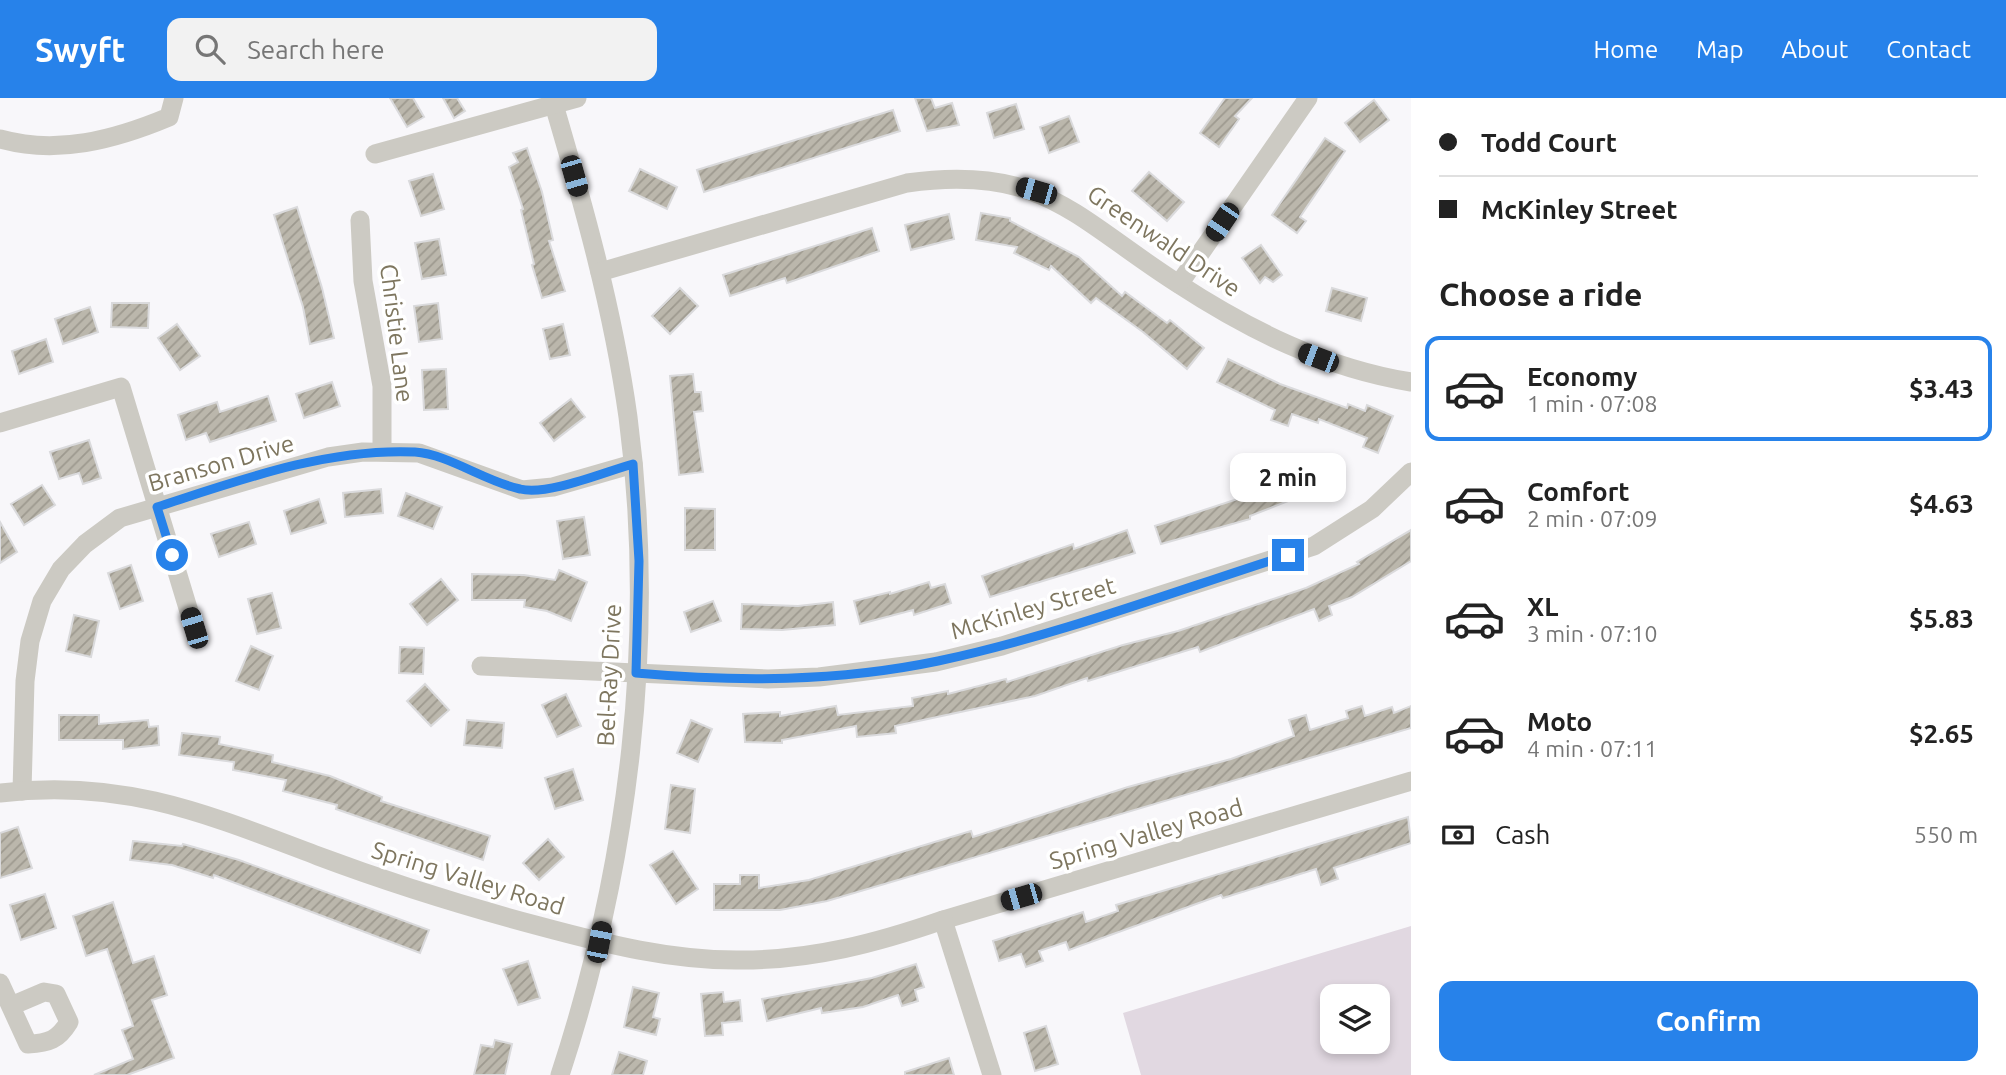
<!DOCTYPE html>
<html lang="en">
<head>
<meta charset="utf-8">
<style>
	:root { --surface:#fff; --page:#f2f2f2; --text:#222; --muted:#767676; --line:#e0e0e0; --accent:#2782ea }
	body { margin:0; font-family:Ubuntu,sans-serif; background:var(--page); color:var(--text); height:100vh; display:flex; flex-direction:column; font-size:26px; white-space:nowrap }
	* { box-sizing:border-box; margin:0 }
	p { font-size:23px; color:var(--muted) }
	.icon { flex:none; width:38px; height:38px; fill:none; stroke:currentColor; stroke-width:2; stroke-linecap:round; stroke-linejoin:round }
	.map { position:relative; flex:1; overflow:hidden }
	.drawer { display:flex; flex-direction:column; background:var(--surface); width:595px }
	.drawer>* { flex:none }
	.top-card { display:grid; align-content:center; height:154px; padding:0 28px; background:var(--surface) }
	.fabs { position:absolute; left:1320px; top:886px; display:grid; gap:14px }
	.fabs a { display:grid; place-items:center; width:70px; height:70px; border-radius:14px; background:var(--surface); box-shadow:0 4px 10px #0003; font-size:35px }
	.end { position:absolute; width:32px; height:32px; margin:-16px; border:9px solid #2782ea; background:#fff; box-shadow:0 0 0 4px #fff }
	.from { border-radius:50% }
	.bubble { position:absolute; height:49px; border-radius:14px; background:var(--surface); box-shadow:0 4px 10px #0003; font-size:23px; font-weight:600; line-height:49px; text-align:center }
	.car { position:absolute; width:21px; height:42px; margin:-21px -10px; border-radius:9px; box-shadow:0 0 5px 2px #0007; background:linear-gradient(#222 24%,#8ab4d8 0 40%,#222 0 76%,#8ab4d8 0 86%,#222 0) }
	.top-card b { display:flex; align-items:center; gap:24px; height:66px; font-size:26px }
	.top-card b+b { border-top:2px solid var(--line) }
	.top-card i { width:18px; height:18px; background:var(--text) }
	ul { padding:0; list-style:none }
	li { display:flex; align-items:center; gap:21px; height:105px; margin:0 14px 10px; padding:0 14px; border:4px solid transparent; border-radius:14px }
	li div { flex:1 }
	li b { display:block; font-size:26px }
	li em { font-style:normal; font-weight:600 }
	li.current { border-color:var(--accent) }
	li>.icon { width:63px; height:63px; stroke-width:1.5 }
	h2 { padding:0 28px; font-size:32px; line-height:84px }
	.pay { display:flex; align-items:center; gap:18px; height:77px; padding:0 28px; font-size:26px }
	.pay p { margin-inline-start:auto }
	.button { display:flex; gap:14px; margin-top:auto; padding:14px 28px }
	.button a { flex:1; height:80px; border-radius:14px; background:var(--accent); color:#fff; font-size:28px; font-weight:600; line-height:80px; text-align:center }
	header { display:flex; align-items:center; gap:42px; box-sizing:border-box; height:98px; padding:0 35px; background:var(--accent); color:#fff }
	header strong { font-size:33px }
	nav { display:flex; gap:38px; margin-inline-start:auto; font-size:24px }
	.search { width:490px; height:63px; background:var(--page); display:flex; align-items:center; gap:18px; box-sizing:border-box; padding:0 24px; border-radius:14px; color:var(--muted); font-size:26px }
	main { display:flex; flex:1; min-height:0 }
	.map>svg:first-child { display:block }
	.green { fill:#e1d8e1; fill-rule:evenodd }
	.building { fill:url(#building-hatch); stroke:#dadadc; stroke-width:2 }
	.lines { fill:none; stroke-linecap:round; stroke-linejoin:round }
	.minor { stroke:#cccac3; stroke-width:19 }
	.route { stroke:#2782ea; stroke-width:9 }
	.labels { text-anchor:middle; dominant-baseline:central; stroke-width:7; stroke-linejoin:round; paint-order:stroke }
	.street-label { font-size:24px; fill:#7e765f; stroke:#fff }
</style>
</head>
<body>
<header>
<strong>Swyft</strong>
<div class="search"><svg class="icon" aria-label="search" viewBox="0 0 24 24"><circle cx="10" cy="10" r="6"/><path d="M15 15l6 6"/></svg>Search here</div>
<nav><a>Home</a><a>Map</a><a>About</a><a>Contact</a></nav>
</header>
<main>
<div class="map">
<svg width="1411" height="977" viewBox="0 0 1411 977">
	<defs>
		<pattern id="building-hatch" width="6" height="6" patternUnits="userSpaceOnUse" patternTransform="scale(1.75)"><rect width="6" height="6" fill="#bbb7ac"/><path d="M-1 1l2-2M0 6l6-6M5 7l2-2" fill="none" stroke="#9d998f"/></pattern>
	</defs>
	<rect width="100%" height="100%" fill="#f8f7fa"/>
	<!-- green -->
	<path class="green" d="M1411,828V977H1141L1123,915ZM1332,898H1377V943H1332Z"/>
	<!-- building -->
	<g class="building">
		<path d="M390,0H413L424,19L407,29Z"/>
		<path d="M443,0H457L465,13L454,20Z"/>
		<path d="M915,0H931L935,10L952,5L959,27L927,33Z"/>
		<path d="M1225,0H1252L1235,18L1239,21L1219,49L1200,35Z"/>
		<path d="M1374,2L1389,22L1360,44L1345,25Z"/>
		<path d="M1016,6L1024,31L994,40L987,15Z"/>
		<path d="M893,12L900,33L704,94L697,72Z"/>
		<path d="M1069,18L1079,44L1049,55L1040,29Z"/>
		<path d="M1325,40L1345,53L1300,119L1306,123L1297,135L1272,117Z"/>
		<path d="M527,50L542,94L553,142L549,143L565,193L542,200L532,167L534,166L521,112L523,111L509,69L518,64L513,55Z"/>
		<path d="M640,71L677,89L667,111L629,93Z"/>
		<path d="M1149,74L1184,104L1167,123L1132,93Z"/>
		<path d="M433,76L444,111L421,118L409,83Z"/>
		<path d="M297,109L322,190L334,240L310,246L303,209L274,117Z"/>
		<path d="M981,115L1010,120V123L1079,159L1122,198L1125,194L1167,225L1170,222L1204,250L1187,271L1143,234L1096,200L1091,205L1051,168L1049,172L1014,155L1017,149L976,142Z"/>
		<path d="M949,116L954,141L911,152L905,127Z"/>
		<path d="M872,130L879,153L787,185L785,180L730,198L723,177Z"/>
		<path d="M439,141L446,177L422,181L415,145Z"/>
		<path d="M1261,147L1282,177L1273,184L1265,179L1260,185L1242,160Z"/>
		<path d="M680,190L698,208L670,236L652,218Z"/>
		<path d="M1332,190L1367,200L1361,223L1326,213Z"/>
		<path d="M112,205H149L148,230L111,229Z"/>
		<path d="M438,205L442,241L419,244L414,208Z"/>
		<path d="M90,209L98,234L63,246L55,221Z"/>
		<path d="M177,226L200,258L180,272L158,240Z"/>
		<path d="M563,226L570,257L550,261L543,231Z"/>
		<path d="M46,241L53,264L19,276L12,253Z"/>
		<path d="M1228,261L1280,286L1347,310L1348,306L1365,313L1367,307L1393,318L1378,355L1363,349L1367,340L1319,321L1318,325L1292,316L1288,328L1271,322L1275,312L1217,284Z"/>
		<path d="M446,271L448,311L424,312L422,272Z"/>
		<path d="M693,276L695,294H701L703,313L694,314L703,374L679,377L670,278Z"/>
		<path d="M332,284L340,308L304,320L296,296Z"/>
		<path d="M268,298L276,323L210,344L206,335L186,342L178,317L217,304L220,314Z"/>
		<path d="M571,301L585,319L554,343L540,325Z"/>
		<path d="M89,342L101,380L83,386L79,375L59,381L50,354Z"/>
		<path d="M1295,370L1306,396L1250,418V421L1161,446L1155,428L1256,395L1252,387Z"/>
		<path d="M42,387L55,407L24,427L11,406Z"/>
		<path d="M381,391L383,415L345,419L343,395Z"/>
		<path d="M406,395L442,409L433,431L398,418Z"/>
		<path d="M319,401L326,425L291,436L284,413Z"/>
		<path d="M685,410L715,411V452H685Z"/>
		<path d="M584,419L590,457L563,461L557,423Z"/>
		<path d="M0,424L17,454L0,465Z"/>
		<path d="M249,424L256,446L219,459L211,436Z"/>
		<path d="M1127,432L1135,455L990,499L982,478L1073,446L1074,451Z"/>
		<path d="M1411,432V463L1352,499L1329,508L1332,517L1319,523L1314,511L1200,554L1198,549L1088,583L1087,580L1035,598L895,628L896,635L857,639L856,628L782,642V645L745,644L743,616L780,614V618L836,608L838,617L913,608L912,600L948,593V596L1006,581L1007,584L1123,547L1178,533L1306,490L1359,466L1357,464Z"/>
		<path d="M131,467L143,503L120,511L108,475Z"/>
		<path d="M559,472L587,484L571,523L547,513L524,509L525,502H472V476L524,477L555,482Z"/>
		<path d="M441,481L458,502L427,527L410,506Z"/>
		<path d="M929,484L931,490L945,486L951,505L914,517L913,512L860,526L854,503L890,494V496Z"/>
		<path d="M272,495L281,530L257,536L248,501Z"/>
		<path d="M713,503L721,523L691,534L684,514Z"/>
		<path d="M833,504L835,527L782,532L741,531L742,506L798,508Z"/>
		<path d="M74,517L99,523L91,559L66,553Z"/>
		<path d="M251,548L273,558L259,592L236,583Z"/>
		<path d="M400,549L424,550L423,576L399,575Z"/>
		<path d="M425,586L449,612L431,628L407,603Z"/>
		<path d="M566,596L581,628L557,639L542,607Z"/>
		<path d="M1362,608L1365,618L1392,609L1394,615L1411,608V630L827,803L780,812H714V786H740V777H759V790L809,782L971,733L973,739L1128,689L1231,661L1294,638L1289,622L1306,617L1310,632L1348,620L1346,613Z"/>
		<path d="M59,617H99V626L148,622L149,629L158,628L159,647L123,651V642H59Z"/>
		<path d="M467,622L504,625L502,650L464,647Z"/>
		<path d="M691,622L712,631L698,664L677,655Z"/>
		<path d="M182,635L220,639L219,646L273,657L272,664L330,678L382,699L381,703L490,738L483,762L336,711L337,707L283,693L286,682L233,672L234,664L179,657Z"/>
		<path d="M573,671L583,702L555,711L545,680Z"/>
		<path d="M671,687L695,691L690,735L665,731Z"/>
		<path d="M1408,719L1411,745L1334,770L1338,781L1321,787L1316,771L1223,800L1221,797L1069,852L1066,844L1039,853L1043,863L1026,869L1021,856L999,863L993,843L1083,814L1086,824L1118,813L1116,807Z"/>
		<path d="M18,729L32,770L0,780V735Z"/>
		<path d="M548,741L564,759L539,782L523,765Z"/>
		<path d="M133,743L182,748L183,746L239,762L429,832L420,855L214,777L213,780L172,767L130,762Z"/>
		<path d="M673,753L698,791L676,806L650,767Z"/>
		<path d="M45,796L56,830L21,842L10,807Z"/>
		<path d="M113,804L133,865L154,858L167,897L152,902L174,960L127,977H94L133,961L122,932L133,928L107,851L86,858L73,818Z"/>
		<path d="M528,863L540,900L518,907L503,871Z"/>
		<path d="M916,866L924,889L915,892L918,903L902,908L898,897L863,909L822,915L821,910L767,923L762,901L872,880Z"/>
		<path d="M633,889L659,895L653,919L660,921L656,937L624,929Z"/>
		<path d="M723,894L724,904L740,902L742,923L722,925L723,937L705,938L701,896Z"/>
		<path d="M1046,928L1058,966L1035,973L1024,935Z"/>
		<path d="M495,942L512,946L505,977H474L481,947L493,949Z"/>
		<path d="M619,954L647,963L643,977H612Z"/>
		<path d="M949,960L954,977H905V974Z"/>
	</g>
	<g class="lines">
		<!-- minor -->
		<g class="minor">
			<path d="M552,0C583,105 613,211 628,319C657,539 629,767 560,977"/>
			<path d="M0,41C57,57 114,42 169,19L174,0"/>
			<path d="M375,56L577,0"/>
			<path d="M360,122L363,183L382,288V353"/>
			<path d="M600,174L907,85C1042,66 1074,119 1177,185C1249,232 1325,270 1411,284"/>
			<path d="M1179,186L1308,0"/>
			<path d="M0,325L121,289L194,530"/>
			<path d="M481,568L768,581L819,579L936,564L1002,548L1314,448L1372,411L1411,374"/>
			<path d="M22,693L25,583L30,543L42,503L61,471L85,446L120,420L328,359L363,354L419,355L522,392L553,389L633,366"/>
			<path d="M0,695C122,680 207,716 318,758C390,785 464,808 539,828C606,846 672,863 742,862C812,862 877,845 943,822L1411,683"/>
			<path d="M943,822L992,977"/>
			<path d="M0,885L28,946C49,945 58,942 69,924L56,896L44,894L11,908"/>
		</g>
	</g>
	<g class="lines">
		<!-- route -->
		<path class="route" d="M172,457L157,409C240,382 327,350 415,354C448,356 486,384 520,391C548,398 604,374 633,366L639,463L636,575C737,584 838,584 938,563C1056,538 1172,494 1288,457"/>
	</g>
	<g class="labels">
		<!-- street labels -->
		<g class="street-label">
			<text transform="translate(1164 143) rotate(34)">Greenwald Drive</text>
			<text transform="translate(397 235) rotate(83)">Christie Lane</text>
			<text transform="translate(221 365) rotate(-16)">Branson Drive</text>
			<text transform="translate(1033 510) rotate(-16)">McKinley Street</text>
			<text transform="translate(609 577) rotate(-87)">Bel-Ray Drive</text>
			<text transform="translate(1146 736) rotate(-16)">Spring Valley Road</text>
			<text transform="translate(468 780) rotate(17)">Spring Valley Road</text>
		</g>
	</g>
</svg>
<div class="fabs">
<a><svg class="icon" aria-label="layers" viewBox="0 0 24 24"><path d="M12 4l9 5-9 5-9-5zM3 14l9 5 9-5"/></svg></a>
</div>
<i class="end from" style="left:172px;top:457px"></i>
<i class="end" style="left:1288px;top:457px"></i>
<div class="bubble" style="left:1230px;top:355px;width:116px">2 min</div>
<i class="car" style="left:574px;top:78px;rotate:164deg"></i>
<i class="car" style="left:1036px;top:93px;rotate:286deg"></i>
<i class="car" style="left:1222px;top:124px;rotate:214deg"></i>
<i class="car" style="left:1318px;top:260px;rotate:291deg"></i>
<i class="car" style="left:194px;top:530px;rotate:343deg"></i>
<i class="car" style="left:1021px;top:799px;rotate:254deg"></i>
<i class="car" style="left:599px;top:844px;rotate:11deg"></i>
</div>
<section class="drawer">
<div class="top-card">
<b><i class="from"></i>Todd Court</b>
<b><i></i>McKinley Street</b>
</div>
<h2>Choose a ride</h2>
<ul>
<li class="current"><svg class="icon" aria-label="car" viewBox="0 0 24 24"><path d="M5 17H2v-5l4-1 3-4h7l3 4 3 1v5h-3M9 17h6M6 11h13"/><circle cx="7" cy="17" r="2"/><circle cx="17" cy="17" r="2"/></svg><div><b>Economy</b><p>1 min · 07:08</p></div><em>$3.43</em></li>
<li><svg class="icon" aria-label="car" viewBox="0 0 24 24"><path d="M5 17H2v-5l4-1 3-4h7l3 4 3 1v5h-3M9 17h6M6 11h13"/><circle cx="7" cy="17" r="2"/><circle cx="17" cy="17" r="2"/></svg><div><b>Comfort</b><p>2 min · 07:09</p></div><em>$4.63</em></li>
<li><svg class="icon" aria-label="car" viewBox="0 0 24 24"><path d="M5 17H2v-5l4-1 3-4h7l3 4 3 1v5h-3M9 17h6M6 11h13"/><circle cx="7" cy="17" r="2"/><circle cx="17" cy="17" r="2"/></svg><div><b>XL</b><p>3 min · 07:10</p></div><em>$5.83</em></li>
<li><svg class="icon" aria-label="car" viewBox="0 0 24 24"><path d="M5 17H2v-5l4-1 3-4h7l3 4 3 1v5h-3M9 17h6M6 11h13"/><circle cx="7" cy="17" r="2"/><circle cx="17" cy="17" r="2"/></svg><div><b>Moto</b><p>4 min · 07:11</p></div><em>$2.65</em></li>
</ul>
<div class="pay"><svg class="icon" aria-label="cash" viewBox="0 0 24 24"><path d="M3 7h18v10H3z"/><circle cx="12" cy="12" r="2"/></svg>Cash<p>550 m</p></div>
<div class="button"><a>Confirm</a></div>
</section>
</main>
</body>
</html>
